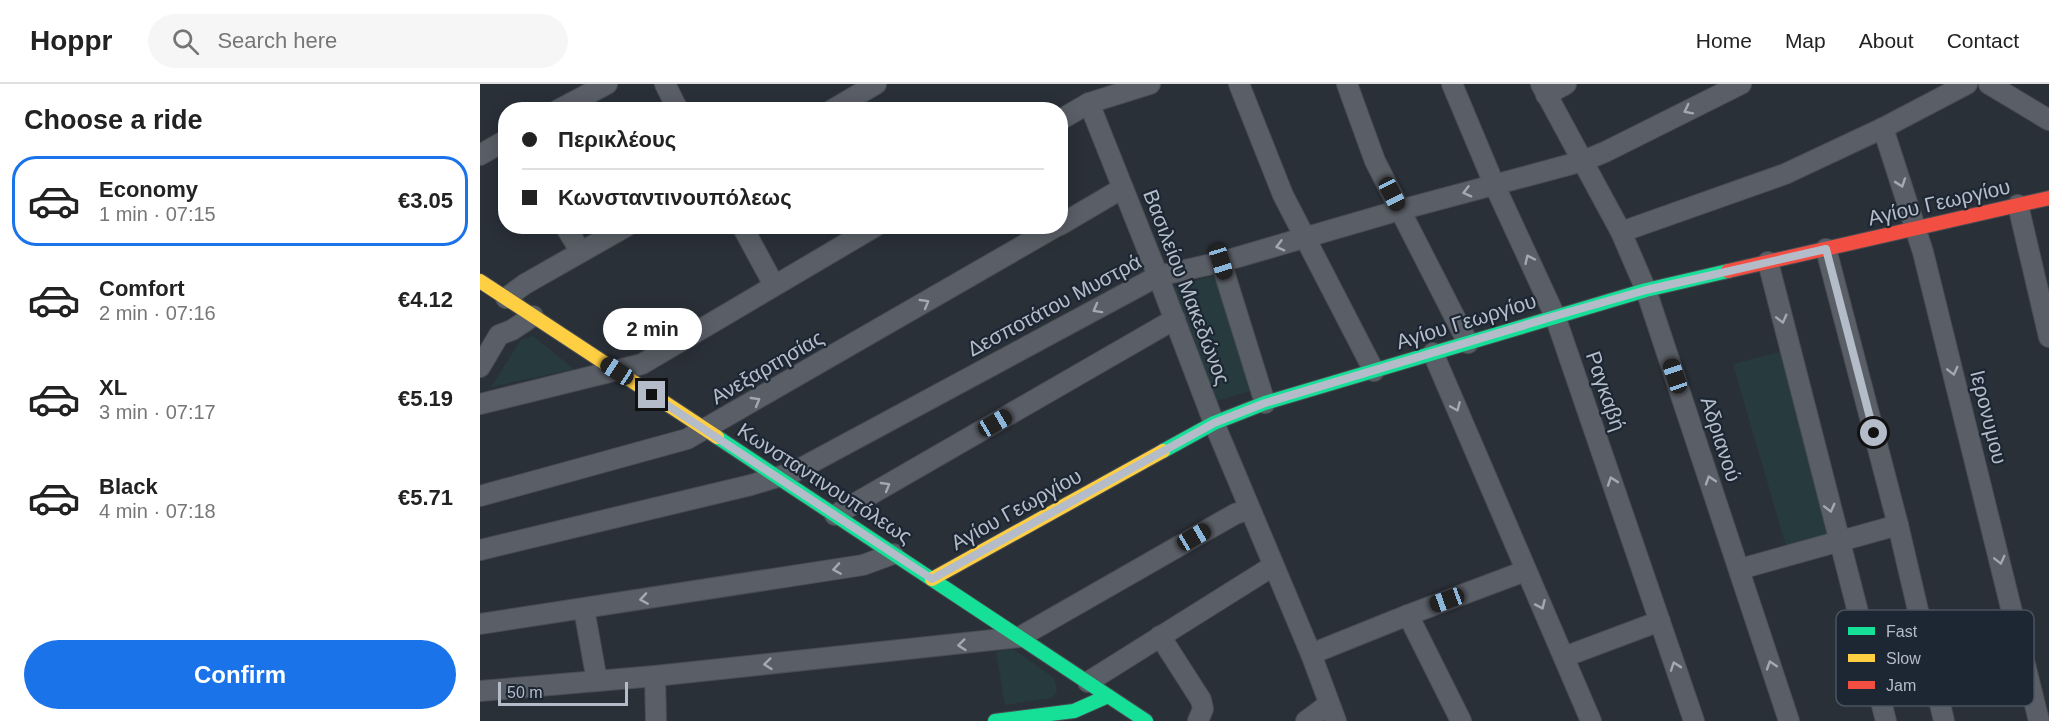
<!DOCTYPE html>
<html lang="en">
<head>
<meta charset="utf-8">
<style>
	:root { --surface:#fff; --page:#f6f6f6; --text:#222; --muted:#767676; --line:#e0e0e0; --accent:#1a73e8 }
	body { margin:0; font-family:Helvetica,sans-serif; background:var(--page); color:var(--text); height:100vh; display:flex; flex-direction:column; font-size:22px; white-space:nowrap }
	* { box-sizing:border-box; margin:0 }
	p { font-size:20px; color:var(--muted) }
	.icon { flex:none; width:33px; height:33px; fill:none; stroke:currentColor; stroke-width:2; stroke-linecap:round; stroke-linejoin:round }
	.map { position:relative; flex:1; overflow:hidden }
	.sheet { display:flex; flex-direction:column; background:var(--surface); width:480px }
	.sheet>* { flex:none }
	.guide { position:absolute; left:18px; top:18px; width:570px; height:132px; border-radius:24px; box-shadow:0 3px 15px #0003; display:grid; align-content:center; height:132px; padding:0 24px; background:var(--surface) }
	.scale { position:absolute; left:18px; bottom:15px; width:130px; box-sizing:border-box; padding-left:6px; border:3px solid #b4bcc9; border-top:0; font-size:16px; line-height:21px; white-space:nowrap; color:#b4bcc9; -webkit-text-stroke:4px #1d2633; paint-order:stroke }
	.end { position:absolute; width:27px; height:27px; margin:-14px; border:8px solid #b4bcc9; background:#111; box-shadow:0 0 0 3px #111 }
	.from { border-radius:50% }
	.bubble { position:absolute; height:42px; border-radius:21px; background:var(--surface); box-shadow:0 3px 15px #0003; font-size:20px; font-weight:700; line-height:42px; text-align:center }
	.car { position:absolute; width:18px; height:36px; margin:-18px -9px; border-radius:8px; box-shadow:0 0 4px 2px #0007; background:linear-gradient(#222 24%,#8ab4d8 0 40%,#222 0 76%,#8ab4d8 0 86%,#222 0) }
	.guide b { display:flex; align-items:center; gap:21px; height:57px; font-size:22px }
	.guide b+b { border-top:2px solid var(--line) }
	.guide i { width:15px; height:15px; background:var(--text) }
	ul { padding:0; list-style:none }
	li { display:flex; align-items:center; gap:18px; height:90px; margin:0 12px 9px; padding:0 12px; border:3px solid transparent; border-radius:24px }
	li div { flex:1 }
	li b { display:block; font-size:22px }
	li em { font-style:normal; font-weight:700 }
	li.selected { border-color:var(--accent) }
	li>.icon { width:54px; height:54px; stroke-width:1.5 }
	h2 { padding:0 24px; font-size:27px; line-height:72px }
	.action { display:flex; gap:12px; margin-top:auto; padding:12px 24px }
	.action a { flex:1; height:69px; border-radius:36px; background:var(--accent); color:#fff; font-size:24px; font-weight:700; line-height:69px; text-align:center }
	header { display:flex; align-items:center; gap:36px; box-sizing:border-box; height:84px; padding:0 30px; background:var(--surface); border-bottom:2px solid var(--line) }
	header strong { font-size:28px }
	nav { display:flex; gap:33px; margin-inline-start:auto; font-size:21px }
	.search { width:420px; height:54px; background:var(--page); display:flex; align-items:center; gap:15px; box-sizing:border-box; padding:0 21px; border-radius:33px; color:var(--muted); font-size:22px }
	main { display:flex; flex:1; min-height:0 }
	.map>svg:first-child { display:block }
	.green { fill:#273a3e }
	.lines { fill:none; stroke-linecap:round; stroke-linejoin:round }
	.street-casing { stroke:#484c53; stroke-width:22 }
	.fast-casing { stroke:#484c53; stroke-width:16 }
	.slow-casing { stroke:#484c53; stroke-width:16 }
	.jam-casing { stroke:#484c53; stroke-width:16 }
	.street { stroke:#5a5e66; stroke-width:20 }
	.fast { stroke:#16e098; stroke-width:14 }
	.slow { stroke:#ffcf43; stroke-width:14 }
	.jam { stroke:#f24e42; stroke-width:14 }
	.oneway { stroke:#a2a9b5 }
	.route { stroke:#b4bcc9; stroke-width:8 }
	.labels { text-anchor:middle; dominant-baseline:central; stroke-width:4.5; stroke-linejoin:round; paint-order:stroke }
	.street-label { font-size:21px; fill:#b4bcc9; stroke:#1d2633 }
	.key { fill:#1d2633; stroke:#4a5360; stroke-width:1.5 }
	.key-label { font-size:16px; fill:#b4bcc9 }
</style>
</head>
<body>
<header>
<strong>Hoppr</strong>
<div class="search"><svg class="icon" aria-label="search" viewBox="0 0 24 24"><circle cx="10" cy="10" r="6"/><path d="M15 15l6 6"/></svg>Search here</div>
<nav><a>Home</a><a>Map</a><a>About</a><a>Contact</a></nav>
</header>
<main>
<section class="sheet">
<h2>Choose a ride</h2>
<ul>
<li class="selected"><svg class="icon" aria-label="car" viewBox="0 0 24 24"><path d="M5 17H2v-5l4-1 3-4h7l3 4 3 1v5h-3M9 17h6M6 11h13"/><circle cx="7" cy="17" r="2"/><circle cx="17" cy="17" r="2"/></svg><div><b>Economy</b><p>1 min · 07:15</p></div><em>€3.05</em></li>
<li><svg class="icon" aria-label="car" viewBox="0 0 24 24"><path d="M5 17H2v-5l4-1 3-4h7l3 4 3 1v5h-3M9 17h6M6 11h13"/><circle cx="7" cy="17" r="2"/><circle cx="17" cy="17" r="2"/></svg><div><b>Comfort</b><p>2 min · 07:16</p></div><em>€4.12</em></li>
<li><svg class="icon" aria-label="car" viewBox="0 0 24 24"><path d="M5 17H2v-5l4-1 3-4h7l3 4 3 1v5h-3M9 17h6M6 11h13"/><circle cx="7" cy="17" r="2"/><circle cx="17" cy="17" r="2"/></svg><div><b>XL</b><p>3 min · 07:17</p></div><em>€5.19</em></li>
<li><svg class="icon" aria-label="car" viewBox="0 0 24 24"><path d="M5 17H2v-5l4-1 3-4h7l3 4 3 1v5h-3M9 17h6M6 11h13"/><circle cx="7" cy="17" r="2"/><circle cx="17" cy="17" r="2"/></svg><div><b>Black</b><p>4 min · 07:18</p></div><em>€5.71</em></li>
</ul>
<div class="action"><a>Confirm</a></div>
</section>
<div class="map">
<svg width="1569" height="637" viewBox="0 0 1569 637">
	<rect width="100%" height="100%" fill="#2a3038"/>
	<!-- green -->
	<g class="green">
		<path d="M735,191L770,307L737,317L694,203Z"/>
		<path d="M53,252L94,285L11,303L41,256Z"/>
		<path d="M1300,268L1350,455L1307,466L1253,280Z"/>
		<path d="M533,565L574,594L577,607L572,614L525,621L516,568Z"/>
	</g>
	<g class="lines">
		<defs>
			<g id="street">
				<path d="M185,0L198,26"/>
				<path d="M759,0L803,111L894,287"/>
				<path d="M867,0L895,77L988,259"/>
				<path d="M972,0L1014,100L1075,232L1214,637"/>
				<path d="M1061,0L1141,148L1166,206L1309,637"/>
				<path d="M1509,0L1569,36"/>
				<path d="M1066,11L1086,0"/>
				<path d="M609,19L678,192L734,339L831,570L856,637"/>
				<path d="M78,26L127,0"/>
				<path d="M352,26L396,0"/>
				<path d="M580,36L609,19L670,0"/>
				<path d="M1403,44L1443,168L1559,637"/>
				<path d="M0,71L26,56"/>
				<path d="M1538,121L1569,253"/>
				<path d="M580,141L643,104"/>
				<path d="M85,142L101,168"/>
				<path d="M262,142L294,201"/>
				<path d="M1141,148L1305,90L1403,44L1487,0"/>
				<path d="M1346,165L1418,441L1464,637"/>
				<path d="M741,178L785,319"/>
				<path d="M1288,178L1406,637"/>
				<path d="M26,214L45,200L147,142"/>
				<path d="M953,269L1111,637"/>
				<path d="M0,283L19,251L32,246L53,232"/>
				<path d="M0,320L162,280L396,142"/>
				<path d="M0,412L207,355L577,142"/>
				<path d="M355,431L695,235"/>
				<path d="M0,466L271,401L314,388L678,192L741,178L920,126L1103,77L1125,68L1261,0"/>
				<path d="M1260,485L1418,441"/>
				<path d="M104,525L117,597"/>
				<path d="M928,531L981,637"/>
				<path d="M0,540L383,481L413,470"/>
				<path d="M680,552L721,616L723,625L718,637"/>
				<path d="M831,570L928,531L1045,487"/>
				<path d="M1084,573L1180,537"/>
				<path d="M175,592L176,637"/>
				<path d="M608,598L793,482"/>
				<path d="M0,607L175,592L540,553L755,430L770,425"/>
				<path d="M826,637L849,620"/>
			</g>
			<g id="fast">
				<path d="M237,353L666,637"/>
				<path d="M683,367L734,339L785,319L1166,206L1248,187"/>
				<path d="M515,637L594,627L628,612"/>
			</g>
			<g id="slow">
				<path d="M0,197L237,353"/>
				<path d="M452,495L683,367"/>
			</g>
			<path id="jam" d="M1248,187L1569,114"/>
		</defs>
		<!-- street casing -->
		<use href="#street" class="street-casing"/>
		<!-- fast casing -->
		<use href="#fast" class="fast-casing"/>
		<!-- slow casing -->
		<use href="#slow" class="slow-casing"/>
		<!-- jam casing -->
		<use href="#jam" class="jam-casing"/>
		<!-- street -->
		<use href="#street" class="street"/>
		<!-- fast -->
		<use href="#fast" class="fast"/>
		<!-- slow -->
		<use href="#slow" class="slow"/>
		<!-- jam -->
		<use href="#jam" class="jam"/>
	</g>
	<!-- one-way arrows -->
	<defs><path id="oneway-chevron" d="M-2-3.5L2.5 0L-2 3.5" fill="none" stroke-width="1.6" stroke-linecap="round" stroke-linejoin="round" transform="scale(1.5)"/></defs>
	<g class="oneway">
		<use href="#oneway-chevron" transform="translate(1208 26) rotate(153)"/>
		<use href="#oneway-chevron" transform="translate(1421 99) rotate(71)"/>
		<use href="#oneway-chevron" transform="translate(987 108) rotate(165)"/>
		<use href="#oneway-chevron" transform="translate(800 162) rotate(165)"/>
		<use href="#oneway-chevron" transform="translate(1049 175) rotate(-115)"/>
		<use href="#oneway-chevron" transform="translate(445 219) rotate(-30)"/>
		<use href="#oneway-chevron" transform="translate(617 225) rotate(151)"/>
		<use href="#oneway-chevron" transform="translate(1302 235) rotate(76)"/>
		<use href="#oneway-chevron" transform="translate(1473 287) rotate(76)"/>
		<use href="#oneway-chevron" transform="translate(276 317) rotate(-30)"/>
		<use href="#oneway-chevron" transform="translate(976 323) rotate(67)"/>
		<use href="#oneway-chevron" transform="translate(1230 396) rotate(-108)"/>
		<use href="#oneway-chevron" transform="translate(1132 397) rotate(-109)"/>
		<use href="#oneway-chevron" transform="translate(406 402) rotate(-30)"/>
		<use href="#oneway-chevron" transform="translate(1350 424) rotate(76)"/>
		<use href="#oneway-chevron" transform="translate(1520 476) rotate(76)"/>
		<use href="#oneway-chevron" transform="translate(357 485) rotate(171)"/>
		<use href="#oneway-chevron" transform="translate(164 515) rotate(171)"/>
		<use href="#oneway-chevron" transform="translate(1061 521) rotate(66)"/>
		<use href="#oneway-chevron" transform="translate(482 561) rotate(174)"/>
		<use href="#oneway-chevron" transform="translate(288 580) rotate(174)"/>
		<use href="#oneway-chevron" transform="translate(1291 581) rotate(-108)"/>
		<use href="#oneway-chevron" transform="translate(1195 582) rotate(-109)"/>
	</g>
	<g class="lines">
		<!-- route -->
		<path class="route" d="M172,311L452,495L734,339L785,319L1075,232L1166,206L1346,165L1394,349"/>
	</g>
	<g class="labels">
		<!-- street labels -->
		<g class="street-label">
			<text transform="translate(1459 118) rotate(-13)">Αγίου Γεωργίου</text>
			<text transform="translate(707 203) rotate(69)">Βασιλείου Μακεδώνος</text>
			<text transform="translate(574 221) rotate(-28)">Δεσποτάτου Μυστρά</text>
			<text transform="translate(986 237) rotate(-17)">Αγίου Γεωργίου</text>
			<text transform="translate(287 283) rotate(-30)">Ανεξαρτησίας</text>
			<text transform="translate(1126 307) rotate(71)">Ραγκαβή</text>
			<text transform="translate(1509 333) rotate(76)">Ιερονυμου</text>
			<text transform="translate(1241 355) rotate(72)">Αδριανού</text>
			<text transform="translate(345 399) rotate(33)">Κωνσταντινουπόλεως</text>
			<text transform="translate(536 425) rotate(-29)">Αγίου Γεωργίου</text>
		</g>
	</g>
	<!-- legend -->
	<rect x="1356" y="526" width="198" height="96" rx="9" class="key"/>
	<rect x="1368" y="543" width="27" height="8" fill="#16e098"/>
	<rect x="1368" y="570" width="27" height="8" fill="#ffcf43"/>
	<rect x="1368" y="597" width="27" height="8" fill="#f24e42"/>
	<g class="key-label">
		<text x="1406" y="553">Fast</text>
		<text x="1406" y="580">Slow</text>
		<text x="1406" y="607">Jam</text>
	</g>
</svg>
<div class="scale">50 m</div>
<i class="end from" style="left:1394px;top:349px"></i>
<i class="end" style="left:172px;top:311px"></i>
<div class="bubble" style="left:123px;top:224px;width:99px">2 min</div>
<i class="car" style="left:912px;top:110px;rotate:153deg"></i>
<i class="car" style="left:741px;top:178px;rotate:163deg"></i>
<i class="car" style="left:137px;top:287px;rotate:303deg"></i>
<i class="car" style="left:1195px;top:292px;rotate:341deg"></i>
<i class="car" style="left:515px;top:339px;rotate:60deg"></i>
<i class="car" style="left:714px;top:453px;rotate:60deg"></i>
<i class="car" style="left:967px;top:516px;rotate:250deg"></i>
<div class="guide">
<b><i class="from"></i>Περικλέους</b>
<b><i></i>Κωνσταντινουπόλεως</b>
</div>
</div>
</main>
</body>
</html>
